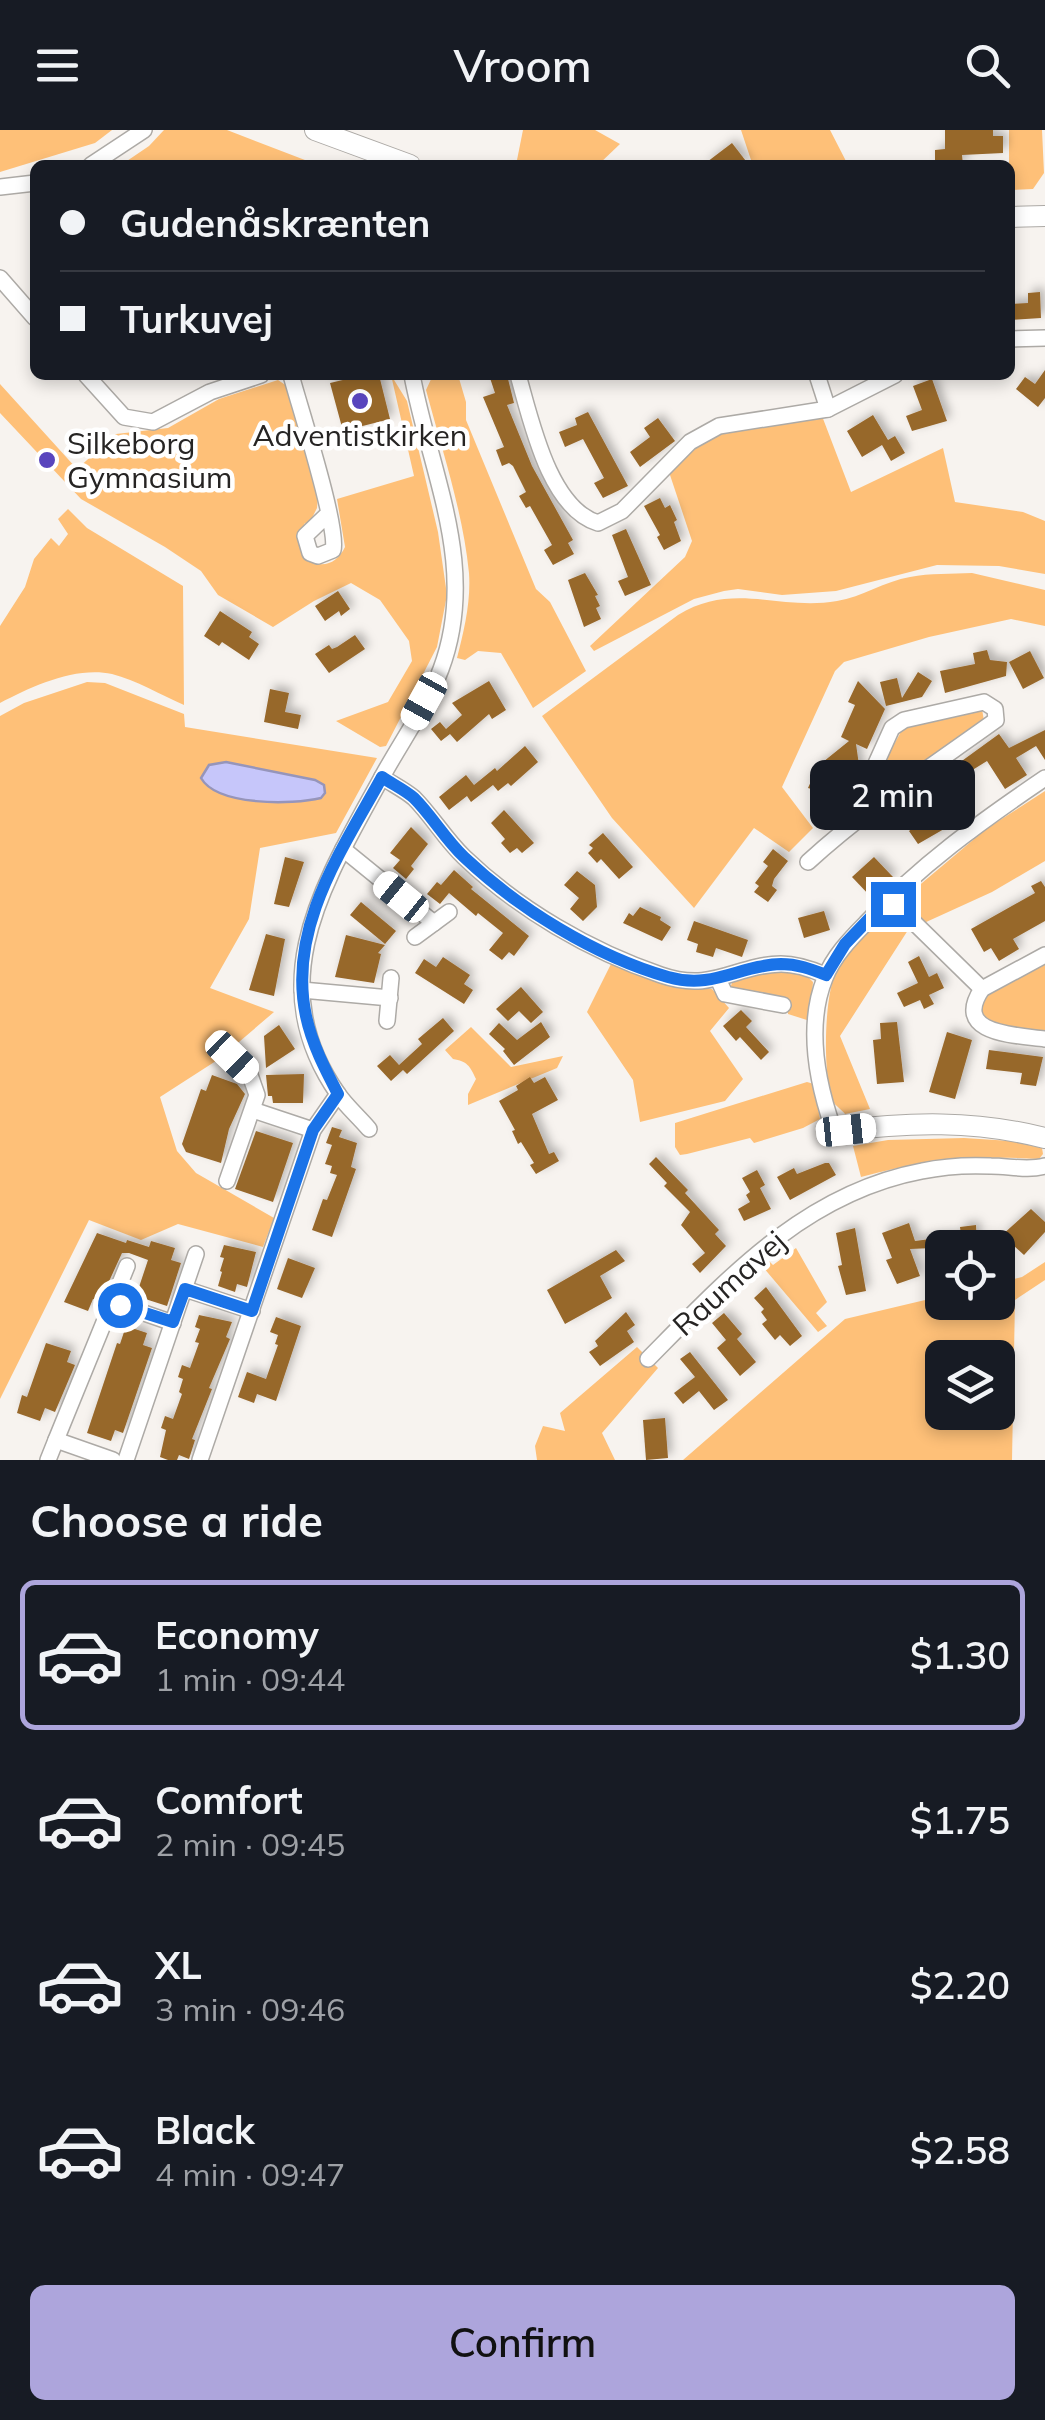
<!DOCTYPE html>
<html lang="en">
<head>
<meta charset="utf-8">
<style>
	:root { --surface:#171b24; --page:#242831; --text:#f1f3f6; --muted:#9ea1a6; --line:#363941; --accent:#ada5dc }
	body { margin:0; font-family:Mulish,sans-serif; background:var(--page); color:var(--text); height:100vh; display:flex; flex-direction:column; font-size:38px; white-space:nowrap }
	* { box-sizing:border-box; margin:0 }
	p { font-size:32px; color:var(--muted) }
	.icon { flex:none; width:55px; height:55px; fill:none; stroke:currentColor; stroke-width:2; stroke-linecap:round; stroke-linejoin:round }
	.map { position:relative; height:1330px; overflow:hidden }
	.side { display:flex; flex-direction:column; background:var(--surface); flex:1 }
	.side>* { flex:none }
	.top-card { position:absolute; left:30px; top:30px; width:985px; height:220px; border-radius:15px; box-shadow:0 5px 15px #0003; display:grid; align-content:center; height:220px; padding:0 30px; background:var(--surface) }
	.fabs { position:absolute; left:925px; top:1100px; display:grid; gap:20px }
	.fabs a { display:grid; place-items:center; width:90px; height:90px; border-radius:15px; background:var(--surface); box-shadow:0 5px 15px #0003; font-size:50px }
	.end { position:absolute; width:45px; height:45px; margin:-22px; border:12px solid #1a73e8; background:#fff; box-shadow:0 0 0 5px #fff }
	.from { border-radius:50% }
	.bubble { position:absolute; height:70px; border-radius:15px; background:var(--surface); box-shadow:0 5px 15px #0003; font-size:32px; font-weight:600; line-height:70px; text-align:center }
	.car { position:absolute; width:30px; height:60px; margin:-30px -15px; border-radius:12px; box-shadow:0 0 8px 2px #0007; background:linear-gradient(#fff 24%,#345 0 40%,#fff 0 76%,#345 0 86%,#fff 0) }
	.top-card b { display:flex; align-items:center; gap:35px; height:95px; font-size:38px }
	.top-card b+b { border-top:2px solid var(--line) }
	.top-card i { width:25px; height:25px; background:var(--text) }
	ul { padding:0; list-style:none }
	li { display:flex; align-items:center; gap:30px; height:150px; margin:0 20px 15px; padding:0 10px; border:5px solid transparent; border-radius:15px }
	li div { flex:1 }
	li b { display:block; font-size:38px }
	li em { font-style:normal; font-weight:600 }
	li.current { border-color:var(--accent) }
	li>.icon { width:90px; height:90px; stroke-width:1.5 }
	h2 { padding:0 30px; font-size:45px; line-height:120px }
	.primary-button { display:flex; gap:20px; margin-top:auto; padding:20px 30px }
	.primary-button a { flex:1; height:115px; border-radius:15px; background:var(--accent); color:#111; font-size:40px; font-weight:600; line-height:115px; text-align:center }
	header { display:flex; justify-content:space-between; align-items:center; height:130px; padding:0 30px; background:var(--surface); font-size:45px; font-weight:600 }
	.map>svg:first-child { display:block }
	.green { fill:#fec078; fill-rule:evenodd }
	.water { fill:#c6c6fa; stroke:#9695ba; stroke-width:2.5 }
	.building { fill:#97672b; filter:url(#shadow) }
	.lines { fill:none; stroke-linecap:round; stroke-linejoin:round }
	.minor-casing { stroke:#adaaa6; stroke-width:18 }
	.tertiary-casing { stroke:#adaaa6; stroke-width:22 }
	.minor { stroke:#fff; stroke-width:15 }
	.tertiary { stroke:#fff; stroke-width:20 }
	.route { stroke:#1a73e8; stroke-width:12 }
	.poi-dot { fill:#5945bd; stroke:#fff; stroke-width:4 }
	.labels { text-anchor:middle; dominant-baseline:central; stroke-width:9; stroke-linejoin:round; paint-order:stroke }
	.poi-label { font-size:30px; fill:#262423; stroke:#fff }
	.street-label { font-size:30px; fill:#262423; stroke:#fff }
</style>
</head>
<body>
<header><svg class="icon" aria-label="menu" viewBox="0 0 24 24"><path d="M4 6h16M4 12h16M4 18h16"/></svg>Vroom<svg class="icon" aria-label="search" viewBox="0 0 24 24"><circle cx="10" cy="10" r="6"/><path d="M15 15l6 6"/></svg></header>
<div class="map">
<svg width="1045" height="1330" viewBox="0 0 1045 1330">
	<defs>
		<filter id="shadow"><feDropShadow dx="4.5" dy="-4.5" stdDeviation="5" flood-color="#0004"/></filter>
	</defs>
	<rect width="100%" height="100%" fill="#f7f3ef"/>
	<!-- green -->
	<g class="green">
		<path d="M0,0H112L95,13L0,42Z"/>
		<path d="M164,0H227L318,35H121L149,16Z"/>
		<path d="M523,0H595L620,14L598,35H516Z"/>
		<path d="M741,0H830L848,35H748L751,30Z"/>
		<path d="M1009,0H1042L1044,43L1033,59L1010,60V35H1006L1009,34Z"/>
		<path d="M391,245L407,271L438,402L447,465L437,517L386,616L380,617L336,591L388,572L412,531L409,511L380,470L351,453L314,471L273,497L218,465L201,441L165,417L81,369L0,283V254L77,339L116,304L168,298L219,269L278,250L287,256L291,271L318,367L317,378L308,396L305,393L297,409L307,430C324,439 337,433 345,417L337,369L414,346Z"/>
		<path d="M433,245H458L466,272V290L536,459L550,472L586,541L533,578L501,523L478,521L465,530L457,528C464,501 471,472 469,443C463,382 442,320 426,260Z"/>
		<path d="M822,286L851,362L943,318L955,372L1023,382L1045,391V444L999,436L937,435L836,461L782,465L738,459L724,461L694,469L594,521L590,516L685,427L692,411L668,339L714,305Z"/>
		<path d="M68,379L87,398L183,456L184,575C161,565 136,550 112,544C76,536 32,556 0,573V496L25,457L34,429L51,408L59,416L68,404L58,389Z"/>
		<path d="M972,443L1045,460V496L1011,489L929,507L844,532L835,541L782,657L813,698L789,722L754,698L694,778L612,688L542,586L678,485C733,451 779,481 837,471C862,467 885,451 910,447C930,443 952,444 972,443Z"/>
		<path d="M87,552L105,553L184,584L185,597L377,628L336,703L260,718L249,789L210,858L274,882L219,929L160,967L177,1021L196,1043L274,1088L263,1117L178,1094L141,1110L89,1090L0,1269V586L24,573Z"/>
		<path d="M982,579L984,591L887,661L879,655L877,646L904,596Z"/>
		<path d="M1045,661V731L992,762L924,793L906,776L903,769L986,699Z"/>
		<path d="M888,783H892L910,797L840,906L870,979L845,984C844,982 835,975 834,973C822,949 824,866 836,842C846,821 870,799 888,783Z"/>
		<path d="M1045,830V903L992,895L981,883L982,868Z"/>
		<path d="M611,834L677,857L712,859L729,878L710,901L743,949L725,971L640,992L633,950L587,882Z"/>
		<path d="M762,841L803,842L813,852L810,891L788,884V868L730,858L732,853Z"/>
		<path d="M471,897L511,937L563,926L557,938L468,975V964L476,949C470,936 467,931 453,929L445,920Z"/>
		<path d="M807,952L814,954L820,989L803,998L754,1013L750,1008L687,1024L680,1025L675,1017V993Z"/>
		<path d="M964,1008L1011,1011L1042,1018L1043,1024L1039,1029C977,1025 920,1030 861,1047L853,1016L888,1010Z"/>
		<path d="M796,1118L827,1172L816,1183L827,1196L818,1202L757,1130L764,1126L773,1135Z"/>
		<path d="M1045,1132V1150L1015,1170L1012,1330H683L845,1189L942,1166V1172H998V1153L1022,1147ZM942,1228H998V1282H942Z"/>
		<path d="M637,1217L658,1238L602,1303L615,1330H537L535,1316L543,1296L565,1301L560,1283Z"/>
	</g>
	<!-- water -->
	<path class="water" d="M226,632L315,650L324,655L325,663L321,668C292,675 217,676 201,648L209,635Z"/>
	<!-- building -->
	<g class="building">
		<path d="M945,0H993V6H1003V23L962,25L963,35H935V20L945,19Z"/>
		<path d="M732,13L749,35H703Z"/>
		<path d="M1040,162L1041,188L1010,190V174L1028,173V163Z"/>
		<path d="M1045,240V268L1038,277L1016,259L1025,247L1035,254Z"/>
		<path d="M364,245H379L390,289L343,301L330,253Z"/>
		<path d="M489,245H507L514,273L507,275L532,336L573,410L568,413L574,424L553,435L544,420L552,415L530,376L526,378L519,366L526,362L513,336L509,333L502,336L496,320L504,317L483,267L495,263Z"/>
		<path d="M932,249L947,291L912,301L906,286L922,280L913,256Z"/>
		<path d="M588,282L628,356L603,368L594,353L604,348L583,309L565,317L559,302L577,295L575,288Z"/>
		<path d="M873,285L888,310L895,306L905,323L891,331L882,315L862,327L847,301Z"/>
		<path d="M658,288L675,311L640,337L630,322L650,307L644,298Z"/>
		<path d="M660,368L665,378L670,375L677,390L674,392L681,411L664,420L657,407L660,405L644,376Z"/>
		<path d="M626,399L651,455L625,466L618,451L628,447L612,405Z"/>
		<path d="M585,443L598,465L595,466L600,476L596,478L601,489L584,497L568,450Z"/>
		<path d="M338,461L350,479L341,486L339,481L325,491L315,476Z"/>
		<path d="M220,481L252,502L249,507L259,514L249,530L222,512L219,516L204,506Z"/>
		<path d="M355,505L365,519L329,543L315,524L329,515L332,519L337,517Z"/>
		<path d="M987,520L990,530L1007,532L1006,546L945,563L940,541L975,534L973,523Z"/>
		<path d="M1030,521L1044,548L1023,559L1009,532Z"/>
		<path d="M918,542L932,551L922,567L886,576L880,552L897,548L902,568Z"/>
		<path d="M489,551L506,580L492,589L489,584L457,612L450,604L441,611L431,599L440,592L446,599L462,585L452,573Z"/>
		<path d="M858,551L885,579L867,619L856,614L860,642L838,674L844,680L833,693L823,679L821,662L808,658L818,636L849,611L841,607L855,575L848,572Z"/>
		<path d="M270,559L289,563L285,582L301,585L298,599L264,592Z"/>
		<path d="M1045,600V630L1036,616L1016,628L1027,645L1005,659L987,631L966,644L959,633L999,604L1009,618Z"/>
		<path d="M525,616L538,632L511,656L508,653L498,661L493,655L471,672L467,666L449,680L439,667L466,645L474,655L495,638L497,641Z"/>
		<path d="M930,679L944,699L918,714L909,701L924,689L921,685Z"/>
		<path d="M504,680L534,713L522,723L517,718L510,723L501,713L505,709L491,693Z"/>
		<path d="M411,697L428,714L411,736L414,739L406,749L393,738L400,730L390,723Z"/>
		<path d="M603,703L633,737L619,749L601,729L597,733L588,723L593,718L589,715Z"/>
		<path d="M773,719L788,731L774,749L772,756L777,760L768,772L754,762L759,756L755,753L768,736L763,732Z"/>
		<path d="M285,727L304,732L289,777L274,774Z"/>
		<path d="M874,727L893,747L871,767L852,747Z"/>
		<path d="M454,740L473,757L471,759L529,806L514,826L509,822L502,830L489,820L503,803L478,783L476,786L449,763L440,774L427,764L437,752L441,755Z"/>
		<path d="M577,741L595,755L597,777L583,791L570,779L579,768L564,755Z"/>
		<path d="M1041,751L1045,757V791L1013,809L1019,819L999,831L991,818L984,822L971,799L1035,763L1031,756Z"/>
		<path d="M361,772L396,801L385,814L350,785Z"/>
		<path d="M640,777L661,787L660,790L671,797L662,811L623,793L629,783L633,786Z"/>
		<path d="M824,781L830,800L804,808L798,788Z"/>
		<path d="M694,791L748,810L742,827L716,818L713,827L696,822L698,814L687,810Z"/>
		<path d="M266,804L285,809L274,866L249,860Z"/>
		<path d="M346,805L385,815L378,823L381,824L374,853L335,847Z"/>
		<path d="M919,826L929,847L937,843L944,858L929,865L934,874L924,879L920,870L904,877L897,863L918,853L908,832Z"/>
		<path d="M443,827L470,845L464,854L473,860L464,874L415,843L424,829L436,837Z"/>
		<path d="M521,857L543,882L531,893L519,881L508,891L496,879Z"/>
		<path d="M741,880L752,891L746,897L769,922L761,930L740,907L736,911L723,896Z"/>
		<path d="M443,888L454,901L407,944L403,940L391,951L377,936L390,925L399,935L422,914L418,909Z"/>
		<path d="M541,892L550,907L514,935L503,921L505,919L489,904L499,893L517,910Z"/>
		<path d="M897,892L904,952L877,954L873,910L881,909L880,893Z"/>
		<path d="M279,895L295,919L266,938L264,906Z"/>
		<path d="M947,902L972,910L955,969L929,962Z"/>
		<path d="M989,920L1043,927L1036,956L1020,954L1022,943L986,939Z"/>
		<path d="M304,944L303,973H273L272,966H268L266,945Z"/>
		<path d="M212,945L237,954L245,964L229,999L221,1033L186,1022L182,1014L201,959L206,961Z"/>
		<path d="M530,947L534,953L545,947L558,970L532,984L549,1024L554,1022L559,1031L536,1044L530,1035L534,1033L521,1012L518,1014L512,1001L515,1000L499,971L518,960L516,956Z"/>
		<path d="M332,997L342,1000L339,1007L357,1013L351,1037L356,1039L332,1107L312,1100L323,1069L327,1070L337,1045L330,1043L332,1036L325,1034L332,1015L326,1013Z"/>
		<path d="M256,1001L293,1013L273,1072L235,1059Z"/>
		<path d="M656,1027L688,1060L685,1063L719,1100L715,1104L726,1116L700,1143L692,1134L705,1123L681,1095L690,1082L664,1056L667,1053L649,1034Z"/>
		<path d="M825,1033H829L836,1045L790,1070L777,1047L794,1038L797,1044Z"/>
		<path d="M757,1040L765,1055L760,1058L771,1079L744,1091L738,1079L750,1072L746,1065L750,1062L742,1048Z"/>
		<path d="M1031,1079L1045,1092V1102L1024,1125L1002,1105Z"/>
		<path d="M909,1093L915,1111L961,1105L960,1097L976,1095L977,1118H942V1142H934L933,1118L910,1119L920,1146L897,1154L886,1130L892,1128L882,1103Z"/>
		<path d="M855,1098L866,1161L846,1165L838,1136L842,1135L836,1103Z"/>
		<path d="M97,1103L126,1113L127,1110L149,1117L151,1111L175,1118L171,1130L181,1133L167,1176L136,1166L148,1130L129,1123H122L100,1171L93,1169L88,1181L64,1172Z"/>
		<path d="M224,1115L256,1122L247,1157L237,1154L235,1162L218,1156L222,1142L220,1141L224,1128L220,1127Z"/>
		<path d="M616,1120L625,1131L600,1146L612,1168L565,1194L547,1160Z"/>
		<path d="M288,1128L315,1138L302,1168L277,1159Z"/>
		<path d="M766,1157L802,1206L790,1216L780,1205L775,1210L762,1194L767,1190L761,1182L764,1179L754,1168Z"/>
		<path d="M626,1182L635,1195L627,1201L634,1212L600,1236L589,1222L598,1216L595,1211Z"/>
		<path d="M724,1183L742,1204L737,1209L756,1232L740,1246L717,1218L726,1210L712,1193Z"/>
		<path d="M199,1185L232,1192L226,1207L230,1209L209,1258L212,1259L192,1309L195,1310L189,1329L179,1325L177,1330H168L160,1327L166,1300L161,1298L165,1286L173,1289L182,1264L179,1262L183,1249L178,1247L182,1235L190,1238L199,1213L195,1212L200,1199L195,1197Z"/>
		<path d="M276,1187L301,1196L276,1271L257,1264L254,1273L238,1267L247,1242L266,1249L278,1215L275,1214L278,1205L270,1202Z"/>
		<path d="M126,1196L147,1203L143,1215L152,1218L123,1303L115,1300L111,1311L87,1303L117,1213L120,1214Z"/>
		<path d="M46,1213L71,1221L67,1232L75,1235L55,1282L45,1278L40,1291L17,1283L22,1265L27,1267Z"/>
		<path d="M690,1222L728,1270L714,1280L699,1261L683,1274L674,1263L695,1247L680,1229Z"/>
		<path d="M665,1288L668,1328L646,1330L643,1290Z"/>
	</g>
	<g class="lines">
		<defs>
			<g id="minor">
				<path d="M91,35L144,0"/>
				<path d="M0,57L35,53"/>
				<path d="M0,148L35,188"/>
				<path d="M1010,209L1045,208"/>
				<path d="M86,245L124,287L153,292L210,262L261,245"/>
				<path d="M291,245C299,275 339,398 333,420L318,426L310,423L305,406L329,383"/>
				<path d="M412,245C431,346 479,437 441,539C427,576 401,612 382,647C392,654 405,660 414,668C432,686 445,709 464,727C518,779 590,821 661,845C713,863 735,835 781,834C797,834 811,839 825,845"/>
				<path d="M518,245C531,290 549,378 598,393L622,381L690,312L719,296L828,279L895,245"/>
				<path d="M817,245L828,279"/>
				<path d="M926,640L970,701"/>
				<path d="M343,719L434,793"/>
				<path d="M808,732C866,679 932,636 996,590L995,579L984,572L904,590L892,598L869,649L877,675"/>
				<path d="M889,768L982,859"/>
				<path d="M415,807L449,782"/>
				<path d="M1045,825L982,859C951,905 1017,905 1045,909"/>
				<path d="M719,851L725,864L783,875"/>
				<path d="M302,860L390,868"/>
				<path d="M387,891L391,848"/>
				<path d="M253,980L313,1000"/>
				<path d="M369,999C359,987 346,976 338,964C259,851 326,750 382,647"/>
				<path d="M838,1001L833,998C817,952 806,895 825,848C833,827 850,809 866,793C919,736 980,692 1045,648"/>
				<path d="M227,1051L257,965L250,945L232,927"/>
				<path d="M185,1159L252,1181"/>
				<path d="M112,1172L173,1193"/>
				<path d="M648,1229C728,1148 805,1063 922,1041C945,1036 969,1035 991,1036C1009,1036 1028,1041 1045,1036"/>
				<path d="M56,1310L127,1136"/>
				<path d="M48,1330L56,1310L113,1330"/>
				<path d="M126,1330L196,1124"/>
				<path d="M200,1330L313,1000L338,964"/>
			</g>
			<g id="tertiary">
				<path d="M315,0L410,35"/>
				<path d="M1010,87L1045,86"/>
				<path d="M838,1001C909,992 974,990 1045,1008"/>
			</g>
		</defs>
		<!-- minor casing -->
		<use href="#minor" class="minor-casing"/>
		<!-- tertiary casing -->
		<use href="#tertiary" class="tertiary-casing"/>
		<!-- minor -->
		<use href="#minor" class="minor"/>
		<!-- tertiary -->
		<use href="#tertiary" class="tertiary"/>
	</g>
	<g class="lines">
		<!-- route -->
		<path class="route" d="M120,1175L173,1192L185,1159L252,1181L313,1000L338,964C325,939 312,914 306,886C287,798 342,720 382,647C392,654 405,660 414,668C432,686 445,709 464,727C519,779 595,826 668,847C713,860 740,835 781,834C797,834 811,839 826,845L845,814L889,768L893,774"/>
	</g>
	<!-- markers -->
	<g class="poi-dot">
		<circle cx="360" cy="271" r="10"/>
		<circle cx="47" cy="330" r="10"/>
	</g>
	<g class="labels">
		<!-- poi labels -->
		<g class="poi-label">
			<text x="360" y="305">Adventistkirken</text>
			<text x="67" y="313" text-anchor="start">Silkeborg<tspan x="67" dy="34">Gymnasium</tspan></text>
		</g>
		<!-- street labels -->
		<g class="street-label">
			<text transform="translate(729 1153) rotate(-42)">Raumavej</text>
		</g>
	</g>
</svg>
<div class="fabs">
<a><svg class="icon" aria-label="locate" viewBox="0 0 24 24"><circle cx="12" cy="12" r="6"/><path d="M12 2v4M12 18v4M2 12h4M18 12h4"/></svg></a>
<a><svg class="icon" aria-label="layers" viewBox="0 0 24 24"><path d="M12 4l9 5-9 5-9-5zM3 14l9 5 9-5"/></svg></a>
</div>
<i class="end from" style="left:120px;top:1175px"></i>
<i class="end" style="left:893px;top:774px"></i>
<div class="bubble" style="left:810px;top:630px;width:165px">2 min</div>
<i class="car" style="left:424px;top:571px;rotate:209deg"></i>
<i class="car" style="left:401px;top:767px;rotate:309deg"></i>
<i class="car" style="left:232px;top:927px;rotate:134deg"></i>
<i class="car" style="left:846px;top:1000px;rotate:84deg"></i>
<div class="top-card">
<b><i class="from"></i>Gudenåskrænten</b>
<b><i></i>Turkuvej</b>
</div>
</div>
<section class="side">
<h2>Choose a ride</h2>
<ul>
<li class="current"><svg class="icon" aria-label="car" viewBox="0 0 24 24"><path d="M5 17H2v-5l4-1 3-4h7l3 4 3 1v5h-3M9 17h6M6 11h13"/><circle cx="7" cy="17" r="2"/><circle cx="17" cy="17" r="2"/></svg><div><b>Economy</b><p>1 min · 09:44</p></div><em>$1.30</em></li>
<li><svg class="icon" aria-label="car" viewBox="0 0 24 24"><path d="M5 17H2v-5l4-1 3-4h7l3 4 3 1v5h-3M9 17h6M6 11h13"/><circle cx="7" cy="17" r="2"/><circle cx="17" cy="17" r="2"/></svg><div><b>Comfort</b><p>2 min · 09:45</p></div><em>$1.75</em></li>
<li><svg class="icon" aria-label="car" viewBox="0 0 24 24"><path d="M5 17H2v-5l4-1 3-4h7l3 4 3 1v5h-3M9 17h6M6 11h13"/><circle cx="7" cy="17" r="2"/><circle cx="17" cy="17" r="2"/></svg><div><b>XL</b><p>3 min · 09:46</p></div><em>$2.20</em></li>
<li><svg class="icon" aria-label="car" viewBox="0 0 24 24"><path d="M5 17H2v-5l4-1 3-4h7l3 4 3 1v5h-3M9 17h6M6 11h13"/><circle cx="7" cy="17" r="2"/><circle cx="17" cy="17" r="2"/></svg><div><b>Black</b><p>4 min · 09:47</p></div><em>$2.58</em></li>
</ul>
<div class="primary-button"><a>Confirm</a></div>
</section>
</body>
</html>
